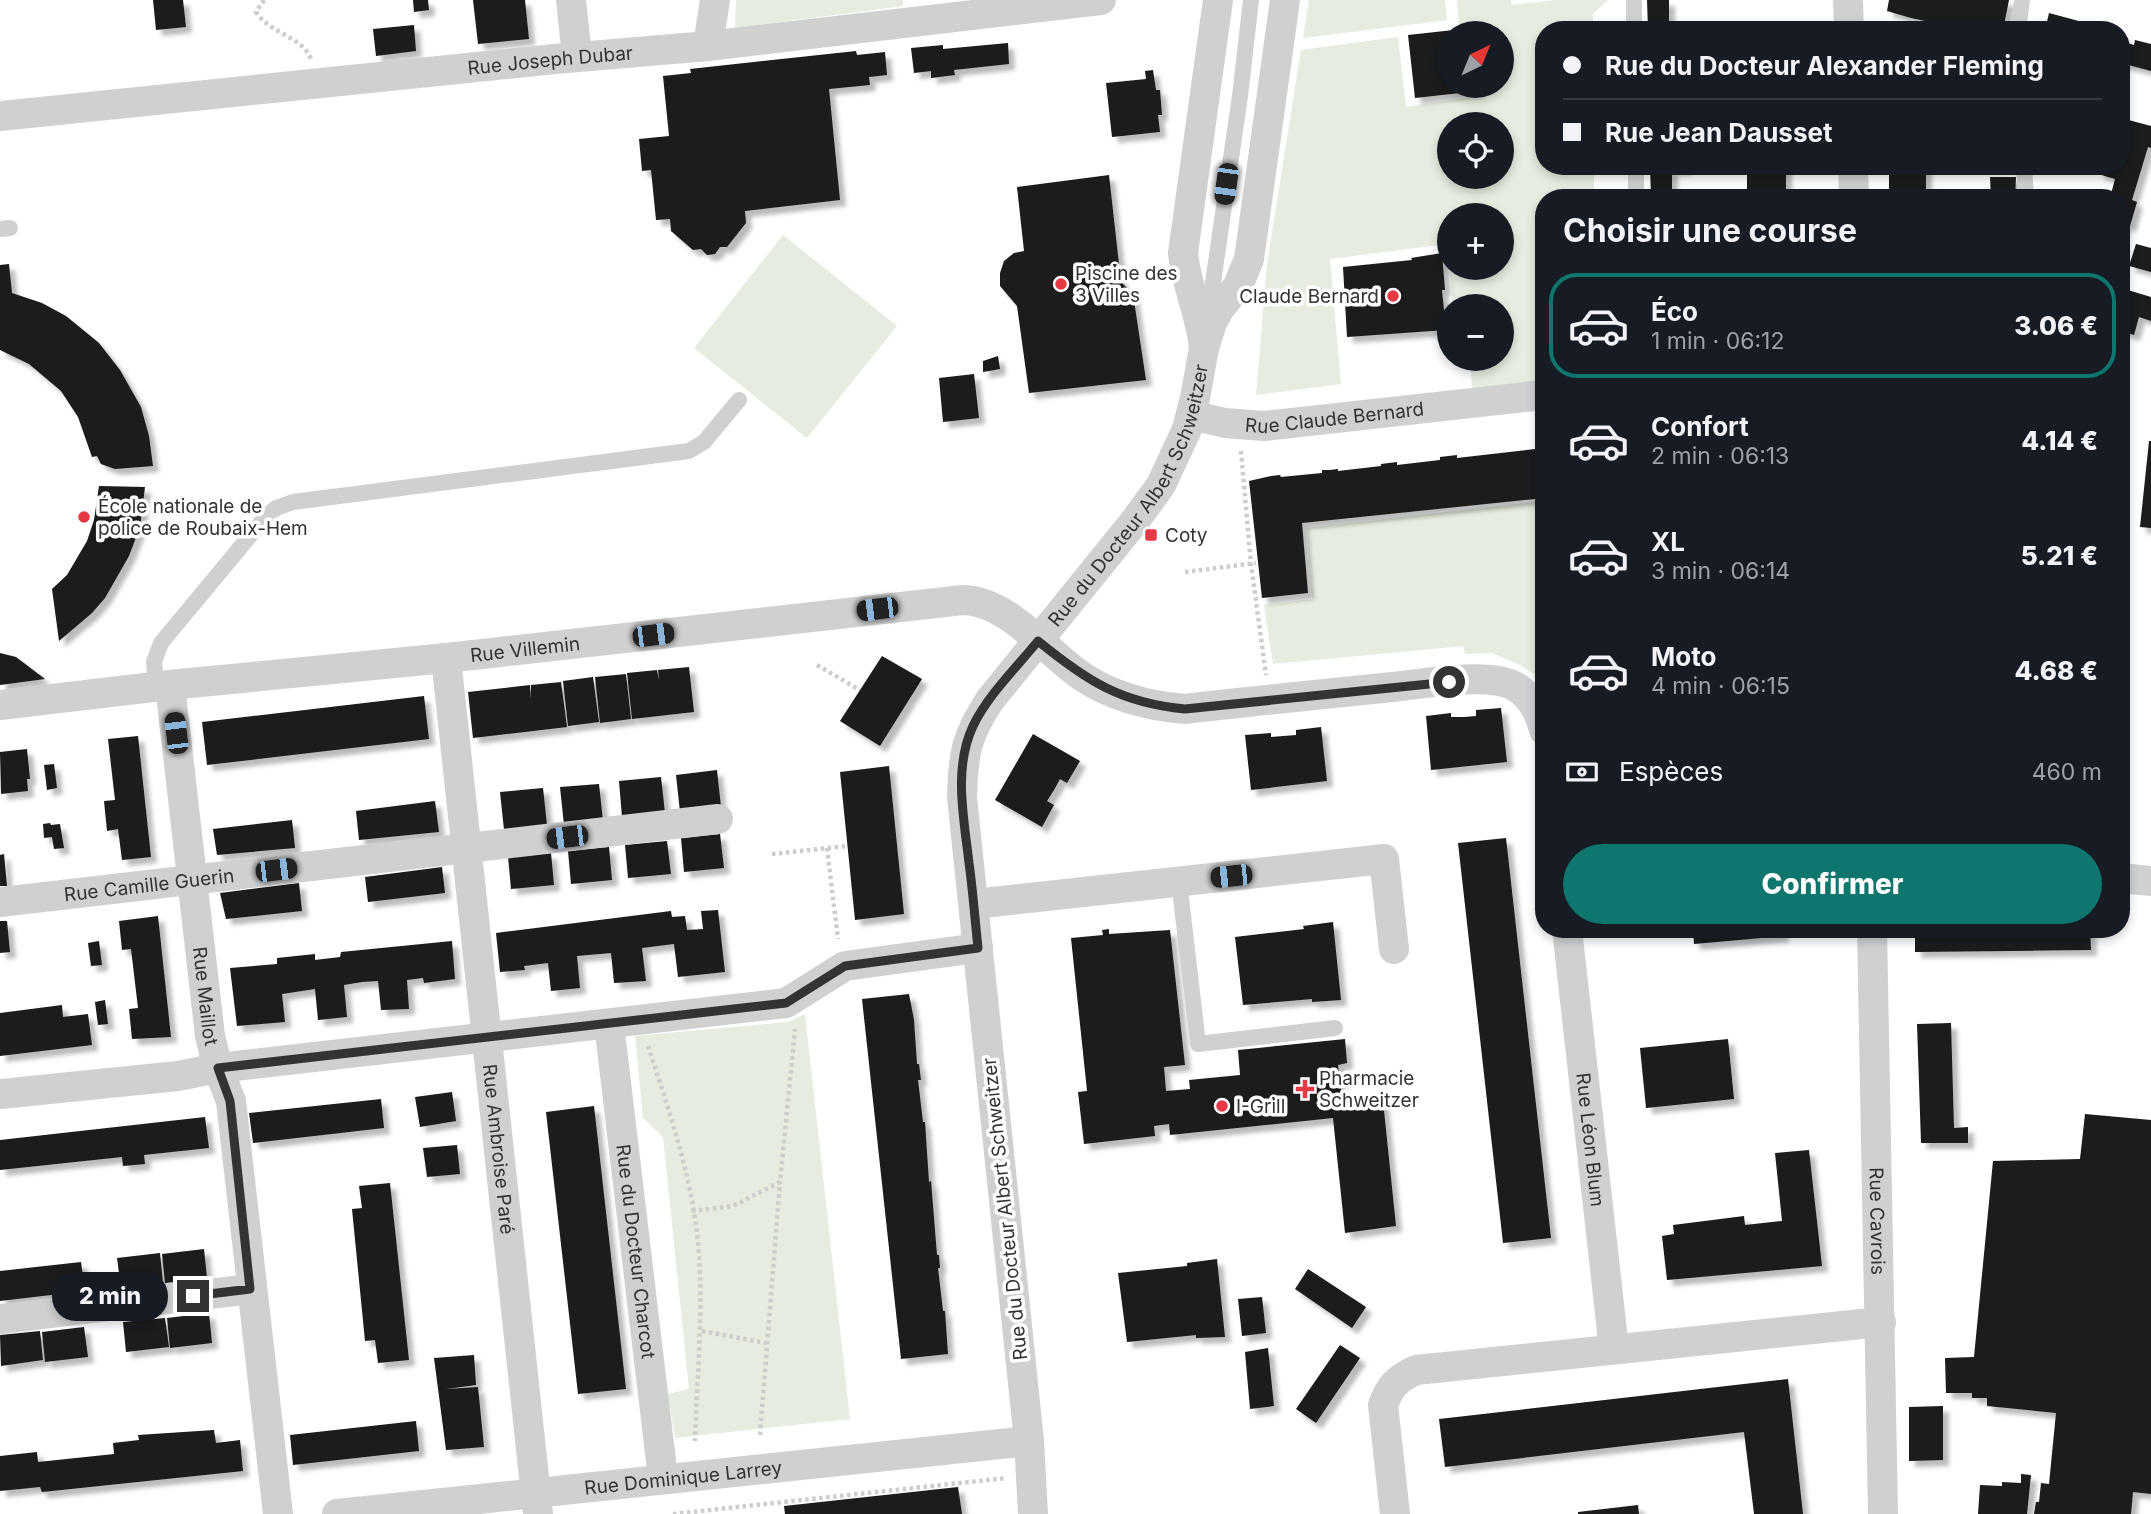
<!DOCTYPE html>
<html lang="fr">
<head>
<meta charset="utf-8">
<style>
	:root { --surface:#171b24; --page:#242831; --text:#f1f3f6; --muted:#9ea1a6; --line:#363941; --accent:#0f766e }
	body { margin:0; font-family:Inter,sans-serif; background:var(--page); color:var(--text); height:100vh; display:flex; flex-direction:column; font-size:26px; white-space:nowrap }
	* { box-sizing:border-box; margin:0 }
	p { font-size:23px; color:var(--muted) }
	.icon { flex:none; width:38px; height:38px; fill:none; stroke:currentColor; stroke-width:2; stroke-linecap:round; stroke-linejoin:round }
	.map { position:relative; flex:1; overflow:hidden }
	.panel { position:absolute; left:1535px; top:189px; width:595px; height:749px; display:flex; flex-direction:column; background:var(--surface); border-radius:28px; box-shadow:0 4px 10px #0003 }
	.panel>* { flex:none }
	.hud { position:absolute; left:1535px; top:21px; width:595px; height:154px; border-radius:28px; box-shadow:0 4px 10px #0003; display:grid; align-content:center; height:154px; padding:0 28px; background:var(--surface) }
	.needle { width:46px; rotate:43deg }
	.tools { position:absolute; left:1437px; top:21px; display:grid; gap:14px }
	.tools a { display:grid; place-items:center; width:77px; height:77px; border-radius:50%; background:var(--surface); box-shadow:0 4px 10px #0003; font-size:35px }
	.end { position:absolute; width:32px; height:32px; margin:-16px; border:9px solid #333; background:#fff; box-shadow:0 0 0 4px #fff }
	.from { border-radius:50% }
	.bubble { position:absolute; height:49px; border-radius:24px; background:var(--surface); box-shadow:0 4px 10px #0003; font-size:23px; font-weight:800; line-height:49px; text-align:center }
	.car { position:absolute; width:21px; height:42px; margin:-21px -10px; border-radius:9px; box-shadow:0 0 5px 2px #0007; background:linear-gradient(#222 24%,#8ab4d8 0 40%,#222 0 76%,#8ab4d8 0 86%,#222 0) }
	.hud b { display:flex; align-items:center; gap:24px; height:66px; font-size:26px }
	.hud b+b { border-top:2px solid var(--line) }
	.hud i { width:18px; height:18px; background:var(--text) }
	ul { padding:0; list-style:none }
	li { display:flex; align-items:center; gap:21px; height:105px; margin:0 14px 10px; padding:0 14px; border:4px solid transparent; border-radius:28px }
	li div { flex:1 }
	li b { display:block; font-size:26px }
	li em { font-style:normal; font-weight:800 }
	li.on { border-color:var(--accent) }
	li>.icon { width:63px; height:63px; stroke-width:1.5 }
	h2 { padding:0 28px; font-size:32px; line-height:84px }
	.pay { display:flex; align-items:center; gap:18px; height:77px; padding:0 28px; font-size:26px }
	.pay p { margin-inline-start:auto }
	.primary-button { display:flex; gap:14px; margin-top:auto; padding:14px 28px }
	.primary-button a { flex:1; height:80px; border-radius:42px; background:var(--accent); color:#fff; font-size:28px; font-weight:800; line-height:80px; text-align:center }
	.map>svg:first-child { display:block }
	.green { fill:#e6ecdf; fill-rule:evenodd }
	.building { fill:#1a1a1a; filter:url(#shadow) }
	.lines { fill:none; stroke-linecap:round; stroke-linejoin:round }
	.path { stroke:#cdcdcd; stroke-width:4.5; stroke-dasharray:3.5 3.5; stroke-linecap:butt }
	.lane { stroke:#d0d0d0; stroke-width:16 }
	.street { stroke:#d0d0d0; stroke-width:30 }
	.route { stroke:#333; stroke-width:9 }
	.poi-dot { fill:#e63946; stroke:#fff; stroke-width:2.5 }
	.labels { text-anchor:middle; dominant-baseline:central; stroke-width:7; stroke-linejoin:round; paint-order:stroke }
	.street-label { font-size:19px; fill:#333; stroke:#fff }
	.poi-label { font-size:19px; fill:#333; stroke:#fff; text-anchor:start }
</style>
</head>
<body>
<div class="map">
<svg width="2151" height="1514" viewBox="0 0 2151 1514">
	<defs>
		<filter id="shadow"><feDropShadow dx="6" dy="6" stdDeviation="2" flood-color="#0004"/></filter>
	</defs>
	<rect width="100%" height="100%" fill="#fff"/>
	<!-- green -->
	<g class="green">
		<path d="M736,0H903V6L735,28Z"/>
		<path d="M1309,0H1445L1447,20L1303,38Z"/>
		<path d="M1457,0H1511L1512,5L1555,0H1608L1593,14V30H1544V166H1594V198H1544L1543,384L1472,388L1470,359H1502V306H1453L1450,268H1502V215H1449V262L1447,244L1330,259L1341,384L1256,395L1267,264L1301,50L1398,37L1406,107L1483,95V86H1502V33H1478L1477,23L1459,25ZM1449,124H1502V177H1449Z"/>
		<path d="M783,235L897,326L807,438L694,348Z"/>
		<path d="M1543,501V680L1520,665L1492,653L1465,654L1463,646L1273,664L1264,605L1312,599L1307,528Z"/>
		<path d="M805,1014L850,1419L675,1438L668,1394L689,1389L663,1137L643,1118L635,1036L788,1022Z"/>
	</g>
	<!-- building -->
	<g class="building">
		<path d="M153,0H183L186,27L156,30Z"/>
		<path d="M413,0H428L429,10L414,12Z"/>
		<path d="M473,0H525L529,39L478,44Z"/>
		<path d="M1647,0H1669V30H1648Z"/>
		<path d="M1889,0H2009L2003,30H1968L1911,18L1887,11Z"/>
		<path d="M2049,13L2086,23L2084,26L2095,30H2045Z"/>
		<path d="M414,25L416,51L376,56L373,29Z"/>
		<path d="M1472,28V33H1449V86H1478V91L1415,98L1408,35Z"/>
		<path d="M2135,40L2151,44V71L2121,63V41L2134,45Z"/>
		<path d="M1008,43L1009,64L954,70L955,75L931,78V71L914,73L911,48L943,45V49Z"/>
		<path d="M856,51L857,55L885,52L887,75L869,77L870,85L829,89L840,200L745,211L746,223L727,247H720L715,254L707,255L701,249L693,250L671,231L670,219L656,220L651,170L642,171L639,139L669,136L663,76L691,73L690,69Z"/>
		<path d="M1153,70L1156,90H1160L1162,115H1158L1160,132L1112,137L1106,83L1146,79L1145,71Z"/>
		<path d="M2121,118L2151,126V148L2148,147L2132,200L2137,202L2130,226L2125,224L2122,237L2121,198H2110L2115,179L2098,174L2100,166H2121V156L2125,141L2121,139Z"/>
		<path d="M1650,166H1687V169H1672V198H1651Z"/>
		<rect x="1747" y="166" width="39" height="32"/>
		<rect x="1889" y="166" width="37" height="32"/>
		<path d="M1109,175L1121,282L1133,294L1146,380L1029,393L1017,306L1000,286V273L1004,261L1014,253L1024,251L1017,187Z"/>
		<path d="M1990,177H2016L2015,198H1991Z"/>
		<path d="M2136,244L2151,248V272L2129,266Z"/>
		<path d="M1442,253L1445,290H1442L1446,330L1347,337L1343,267L1412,260L1411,258Z"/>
		<path d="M9,264L12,293L42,303L66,316L99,343L120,370L141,407L149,436L153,466L115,469L101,464L97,456L92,457L78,417L61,391L29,364L0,350V265Z"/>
		<path d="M2121,288L2151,297V321L2139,317L2134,335L2121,331Z"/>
		<path d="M998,356L1000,369L983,372V361Z"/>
		<path d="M974,374L979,418L943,422L939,378Z"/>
		<path d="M2149,441H2151V528L2140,527Z"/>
		<path d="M1544,448V498L1302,523L1308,593L1262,598L1249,481L1271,476L1280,475L1281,477L1322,473V470H1330L1338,469V471L1381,466V464L1397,462V465L1440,460V457L1457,455V458Z"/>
		<path d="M99,486L145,487L140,527L129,556L105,598L92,613L59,641L52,589L67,575L87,541L94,520Z"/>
		<path d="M0,653L16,657L45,679L0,685Z"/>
		<path d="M882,656L922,679L880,746L840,721Z"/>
		<path d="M689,667L694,712L632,719L627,673L657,670L659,680L658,670Z"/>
		<path d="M626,674L631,719L600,723L595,677Z"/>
		<path d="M593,677L599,722L568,726L563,681Z"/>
		<path d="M561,682L567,727L473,738L468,692L530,685L531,699V685Z"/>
		<path d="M424,696L429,739L207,765L202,722Z"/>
		<path d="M1501,708L1507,762L1431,770L1426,716L1451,713V717H1464L1476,716V710Z"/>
		<path d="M1321,727L1327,781L1251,790L1245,735L1271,733V737L1296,735V730Z"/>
		<path d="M1033,734L1080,761L1067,783L1060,779L1054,790L1047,801L1054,805L1042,827L995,800Z"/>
		<path d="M138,736L151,857L122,860L118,829L107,831L104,801L115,800L108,739Z"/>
		<path d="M27,749L30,779H27L28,791L1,794L0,752Z"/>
		<path d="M54,764L57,788L47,790L44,765Z"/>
		<path d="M889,766L904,914L855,920L840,772Z"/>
		<path d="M717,770L721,807L680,812L676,775Z"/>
		<path d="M661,777L665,813L622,817L619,781Z"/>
		<path d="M599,784L603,821L564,825L560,787Z"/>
		<path d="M543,788L547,825L504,830L500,792Z"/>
		<path d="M435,801L439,832L359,840L356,811Z"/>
		<path d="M292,820L295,848L217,855L213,829Z"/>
		<path d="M50,823L51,825L60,824L64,848L54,849L52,837L44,838L43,824Z"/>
		<path d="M720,834L724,868L684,872L681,838Z"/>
		<path d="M1506,838L1551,1238L1503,1243L1458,843Z"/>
		<path d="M667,841L671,874L628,878L625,845Z"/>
		<path d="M609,847L612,880L571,884L568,851Z"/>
		<path d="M551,853L554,885L511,889L508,857Z"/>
		<path d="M4,854L7,886H0V855Z"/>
		<path d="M442,867L445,893L368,902L365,877Z"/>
		<path d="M299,883L302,911L226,919L220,893Z"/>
		<path d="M718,910L725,972L678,977L674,944L642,948L646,981L614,983L611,953L577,956L580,988L551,991L548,963L524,966L525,970L500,972L496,933L671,911L672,917L685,916L687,930L703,929L701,911Z"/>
		<path d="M158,916L171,1037L132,1039L129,1009L138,1008L131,949L122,950L119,921Z"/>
		<path d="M0,921H7L10,952L0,953Z"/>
		<path d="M1333,922L1341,1000L1312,1002V999L1243,1005L1235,937L1304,929L1303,926Z"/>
		<path d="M1109,929V934L1170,930L1185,1065L1164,1067L1166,1091L1190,1089L1189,1080L1240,1075L1238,1050L1345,1039L1347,1063L1338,1065L1343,1105L1383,1101L1396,1226L1345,1233L1333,1118L1170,1135L1169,1124L1154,1126L1155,1136L1084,1144L1078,1092L1087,1091L1071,938L1103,935L1102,930Z"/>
		<path d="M1693,929H1782L1783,936L1694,944Z"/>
		<path d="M1915,929H2090L2091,950L1915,952Z"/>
		<path d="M99,941L102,965L91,966L88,943Z"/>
		<path d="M452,941L455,979L424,983L423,978L407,980L409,1009L381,1010L378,981L362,982L344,985L347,1017L318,1020L315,989L282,994L285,1022L237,1026L230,968L277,964V958L315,954V960L340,957L341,952Z"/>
		<path d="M909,994L914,1020L917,1064H919L921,1080H918L923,1122H925L929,1182L931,1181L937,1255H939L940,1268H938L943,1311H945L948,1354L901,1359L862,999Z"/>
		<path d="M105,1000L108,1024L98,1025L95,1002Z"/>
		<path d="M62,1005L63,1017L88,1014L92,1045L0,1056V1013Z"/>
		<path d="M1951,1023L1954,1128L1968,1127V1143H1921L1917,1024Z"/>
		<path d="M1728,1039L1734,1099L1646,1108L1640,1048Z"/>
		<path d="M452,1092L456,1121L420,1127L415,1097Z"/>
		<path d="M381,1099L384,1128L253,1143L249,1113Z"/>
		<path d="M594,1106L626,1389L578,1394L546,1112Z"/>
		<path d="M2085,1114L2151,1120V1494L2133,1492L2131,1514H2034L2036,1502H2039L2041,1483L2049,1484L2056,1413L1987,1406V1398H1972V1393H1946L1945,1358L1974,1357L1993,1161L2080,1159Z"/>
		<path d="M205,1117L209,1148L144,1155L145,1164L123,1166L122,1157L0,1170V1140Z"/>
		<path d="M457,1145L460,1174L427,1177L423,1148Z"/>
		<path d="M1809,1150L1822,1266L1667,1280L1662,1236L1674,1234L1673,1225L1744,1216L1745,1225L1782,1221L1775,1153Z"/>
		<path d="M390,1183L409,1360L378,1363L375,1340L365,1341L352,1209L362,1208L359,1186Z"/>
		<path d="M204,1249L207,1278L165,1283L162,1254Z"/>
		<path d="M160,1253L163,1283L121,1288L117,1258Z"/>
		<path d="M1217,1259L1225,1337L1196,1338V1335L1127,1342L1118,1273L1187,1266V1263Z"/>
		<path d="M81,1262L85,1291L0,1301V1271Z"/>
		<path d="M1308,1269L1366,1307L1352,1328L1295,1289Z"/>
		<path d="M1262,1297L1266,1333L1242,1336L1238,1299Z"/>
		<path d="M209,1313L212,1343L170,1348L167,1318Z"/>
		<path d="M165,1318L169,1347L126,1352L123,1322Z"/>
		<path d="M84,1327L88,1357L45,1362L42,1332Z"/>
		<path d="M40,1331L43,1360L1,1366L0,1335Z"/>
		<path d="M1340,1345L1360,1358L1316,1423L1296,1409Z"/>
		<path d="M1268,1348L1274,1406L1250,1409L1245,1352Z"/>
		<path d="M474,1355L476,1385L446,1389L478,1387L484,1447L446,1450L434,1358Z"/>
		<path d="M1788,1379L1803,1514H1754L1744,1432L1445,1467L1439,1419Z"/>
		<path d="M1943,1406V1460L1909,1461V1407Z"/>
		<path d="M416,1421L419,1451L293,1465L290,1435Z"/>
		<path d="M214,1430L216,1443L240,1440L243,1471L42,1492L40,1487L0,1491V1456L37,1452L38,1462L114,1454L113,1443L139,1440L138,1435Z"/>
		<path d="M2021,1474L2031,1475L2027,1514H1978L1980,1485L2002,1486V1482L2021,1483Z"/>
		<path d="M958,1487L962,1514H785L784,1506Z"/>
		<path d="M1638,1505L1639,1514H1578V1512Z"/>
	</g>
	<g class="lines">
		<!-- path -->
		<g class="path">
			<path d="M264,0L256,12C269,33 303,37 311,59"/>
			<path d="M1241,451L1251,564L1266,675"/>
			<path d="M1185,572L1256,563"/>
			<path d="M817,665L858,689"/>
			<path d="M827,848L838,939"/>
			<path d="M772,854L847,846"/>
			<path d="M648,1046C670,1114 694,1182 699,1254C703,1316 697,1379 695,1441"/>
			<path d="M692,1211L733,1206L780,1182L795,1029"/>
			<path d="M702,1331L766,1343"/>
			<path d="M760,1435L780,1182"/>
			<path d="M673,1514L1006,1478"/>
		</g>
		<!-- lane -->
		<g class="lane">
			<path d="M1634,0V30"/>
			<path d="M2018,30L2022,0"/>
			<path d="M1636,166V198"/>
			<path d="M2024,166L2026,198"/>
			<path d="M0,229L10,228"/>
			<path d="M1208,317L1240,96L1251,0"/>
			<path d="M156,686L154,662L161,643L263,520L276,508L293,502L689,451L704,442L739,400"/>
			<path d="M1179,881L1198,1044L1335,1028"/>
		</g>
		<!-- street -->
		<g class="street">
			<path d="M571,0L577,57"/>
			<path d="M1848,0L1849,30"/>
			<path d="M708,46L715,0"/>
			<path id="s1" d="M0,116L555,59L708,46L1101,0"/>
			<path d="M1853,166L1854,198"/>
			<path d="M1204,348C1201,315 1186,286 1183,253L1218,0"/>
			<path id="s2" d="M1191,415L1225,423L1264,426L1544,395"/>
			<path id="s3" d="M446,658L538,1514"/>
			<path id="s4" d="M170,685L210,1036L218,1068L231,1101L278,1514"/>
			<path id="s5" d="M0,705L170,685L446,658L963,600C1009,601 1047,653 1083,677C1113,697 1150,706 1185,709C1254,701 1324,694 1393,687C1421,684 1485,673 1510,684C1528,691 1540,712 1544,730"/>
			<path d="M2121,878L2151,881"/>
			<path id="s6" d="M0,902L718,819"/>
			<path d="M974,904L1384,859L1394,949"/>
			<path id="s7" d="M1567,929L1614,1349"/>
			<path id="s8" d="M1872,929L1883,1514"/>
			<path id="s9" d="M609,1024L663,1478"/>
			<path d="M0,1094L178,1076L218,1068L786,1003L845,966L978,948"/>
			<path d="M0,1319L251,1289"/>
			<path id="s10" d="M337,1514L1029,1441"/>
			<path id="s11" d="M1033,1514L1029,1441L962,797C963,754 966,736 990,700L1134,522L1161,485L1187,429L1195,398L1204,348L1212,323L1220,308L1238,286L1249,259L1285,0"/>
			<path d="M1395,1514L1383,1405C1390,1386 1398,1378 1416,1370L1881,1322"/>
		</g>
	</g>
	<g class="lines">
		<!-- route -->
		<path class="route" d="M193,1296L250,1289L230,1101L218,1068L786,1003L845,966L978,948C975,920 973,892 969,863C964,818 953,769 973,726C988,695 1016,668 1038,641C1087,681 1121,703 1185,709L1449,682"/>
	</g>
	<!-- markers -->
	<g class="poi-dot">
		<circle cx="1061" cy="284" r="7"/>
		<circle cx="1393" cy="296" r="7"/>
		<circle cx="84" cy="517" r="7"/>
		<rect x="1144" y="528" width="14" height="14" rx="3.5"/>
		<path d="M1301.5 1078.5h7v7h7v7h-7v7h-7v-7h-7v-7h7z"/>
		<circle cx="1222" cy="1106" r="7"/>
	</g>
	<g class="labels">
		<!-- street labels -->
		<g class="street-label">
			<text stroke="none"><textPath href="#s1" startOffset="553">Rue Joseph Dubar</textPath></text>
			<text stroke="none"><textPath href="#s2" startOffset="145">Rue Claude Bernard</textPath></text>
			<text stroke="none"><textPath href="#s11" startOffset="1074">Rue du Docteur Albert Schweitzer</textPath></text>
			<text stroke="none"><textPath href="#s5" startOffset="528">Rue Villemin</textPath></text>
			<text stroke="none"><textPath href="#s6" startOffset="150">Rue Camille Guerin</textPath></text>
			<text stroke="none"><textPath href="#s4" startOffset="313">Rue Maillot</textPath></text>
			<text stroke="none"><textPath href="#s7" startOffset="212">Rue Léon Blum</textPath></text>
			<text stroke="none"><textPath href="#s3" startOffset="494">Rue Ambroise Paré</textPath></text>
			<text transform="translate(1005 1209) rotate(-96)">Rue du Docteur Albert Schweitzer</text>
			<text stroke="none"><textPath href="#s8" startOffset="292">Rue Cavrois</textPath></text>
			<text stroke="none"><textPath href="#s9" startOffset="229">Rue du Docteur Charcot</textPath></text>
			<text stroke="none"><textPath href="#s10" startOffset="348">Rue Dominique Larrey</textPath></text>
		</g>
		<!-- poi labels -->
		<g class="poi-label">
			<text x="1075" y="273">Piscine des<tspan x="1075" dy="22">3 Villes</tspan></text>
			<text x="1379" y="296" text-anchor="end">Claude Bernard</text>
			<text x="98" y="506">École nationale de<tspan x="98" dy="22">police de Roubaix-Hem</tspan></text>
			<text x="1165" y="535">Coty</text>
			<text x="1319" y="1078">Pharmacie<tspan x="1319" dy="22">Schweitzer</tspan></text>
			<text x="1236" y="1106">I-Grill</text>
		</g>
	</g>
</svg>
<div class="tools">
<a><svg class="needle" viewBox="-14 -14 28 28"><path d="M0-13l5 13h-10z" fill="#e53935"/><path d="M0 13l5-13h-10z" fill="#9ea1a6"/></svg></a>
<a><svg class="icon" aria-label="locate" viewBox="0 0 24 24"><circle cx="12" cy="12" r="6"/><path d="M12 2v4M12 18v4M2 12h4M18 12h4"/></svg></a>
<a>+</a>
<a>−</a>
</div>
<i class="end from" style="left:1449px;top:682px"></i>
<i class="end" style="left:193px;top:1296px"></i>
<div class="bubble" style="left:52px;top:1272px;width:116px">2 min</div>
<i class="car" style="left:1226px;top:184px;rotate:188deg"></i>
<i class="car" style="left:877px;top:609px;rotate:263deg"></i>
<i class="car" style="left:653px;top:635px;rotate:83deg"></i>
<i class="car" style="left:176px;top:733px;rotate:353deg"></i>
<i class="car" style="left:567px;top:837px;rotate:263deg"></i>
<i class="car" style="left:276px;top:870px;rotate:83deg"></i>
<i class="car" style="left:1231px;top:876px;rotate:264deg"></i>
<div class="hud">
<b><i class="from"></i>Rue du Docteur Alexander Fleming</b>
<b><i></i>Rue Jean Dausset</b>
</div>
<section class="panel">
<h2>Choisir une course</h2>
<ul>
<li class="on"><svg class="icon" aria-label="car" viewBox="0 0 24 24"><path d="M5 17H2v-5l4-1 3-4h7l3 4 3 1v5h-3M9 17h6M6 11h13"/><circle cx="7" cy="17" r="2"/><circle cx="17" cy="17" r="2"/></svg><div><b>Éco</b><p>1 min · 06:12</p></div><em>3.06 €</em></li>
<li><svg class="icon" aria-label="car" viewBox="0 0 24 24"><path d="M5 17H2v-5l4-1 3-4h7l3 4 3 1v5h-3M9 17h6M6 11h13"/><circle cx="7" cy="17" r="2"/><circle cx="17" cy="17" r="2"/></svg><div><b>Confort</b><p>2 min · 06:13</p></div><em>4.14 €</em></li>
<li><svg class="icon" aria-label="car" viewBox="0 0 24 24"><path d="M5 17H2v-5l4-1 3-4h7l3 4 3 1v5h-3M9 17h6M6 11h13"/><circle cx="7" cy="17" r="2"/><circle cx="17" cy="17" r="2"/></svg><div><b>XL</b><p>3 min · 06:14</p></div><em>5.21 €</em></li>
<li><svg class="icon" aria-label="car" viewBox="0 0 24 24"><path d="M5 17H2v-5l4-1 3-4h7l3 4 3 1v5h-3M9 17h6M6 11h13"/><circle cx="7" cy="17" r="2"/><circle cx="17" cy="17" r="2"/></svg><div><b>Moto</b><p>4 min · 06:15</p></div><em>4.68 €</em></li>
</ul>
<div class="pay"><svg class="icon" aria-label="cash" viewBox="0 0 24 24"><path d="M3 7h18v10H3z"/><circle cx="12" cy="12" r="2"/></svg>Espèces<p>460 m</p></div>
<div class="primary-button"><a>Confirmer</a></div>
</section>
</div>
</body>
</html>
